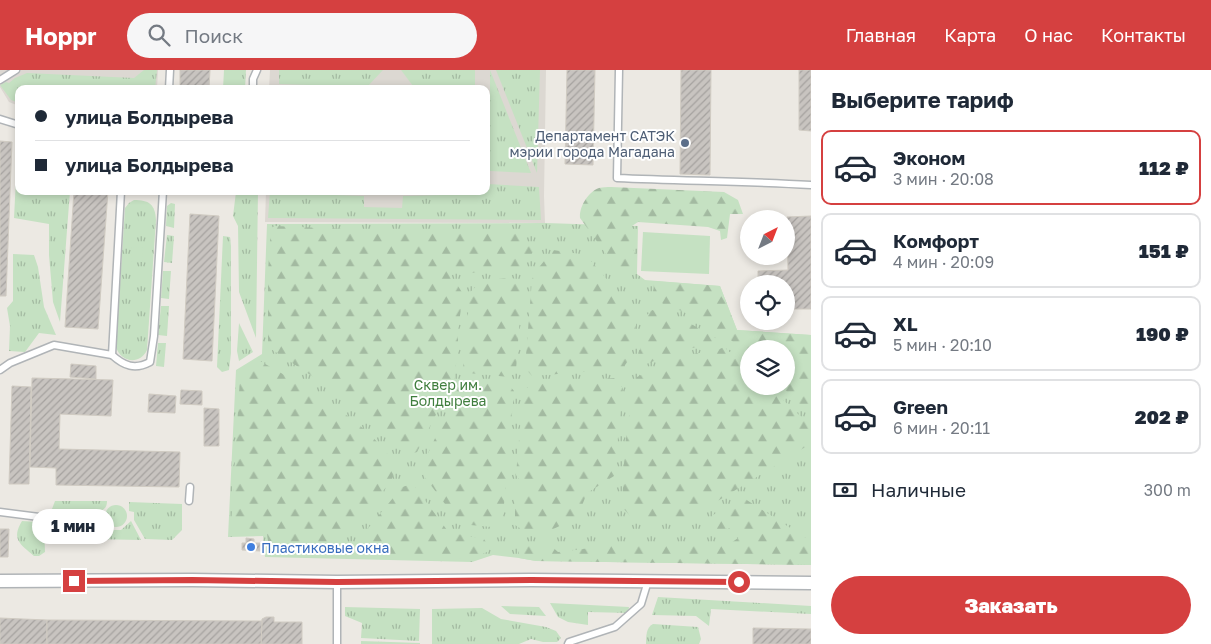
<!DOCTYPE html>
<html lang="ru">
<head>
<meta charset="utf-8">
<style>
	:root { --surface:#fff; --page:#f6f6f7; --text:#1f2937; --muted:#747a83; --line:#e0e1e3; --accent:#d54040 }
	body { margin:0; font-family:"Golos Text",sans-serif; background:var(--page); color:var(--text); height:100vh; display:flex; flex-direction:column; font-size:19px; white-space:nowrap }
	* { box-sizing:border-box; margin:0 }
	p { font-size:16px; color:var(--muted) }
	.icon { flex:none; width:28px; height:28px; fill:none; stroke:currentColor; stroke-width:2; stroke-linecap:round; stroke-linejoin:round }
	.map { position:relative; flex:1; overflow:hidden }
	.details { display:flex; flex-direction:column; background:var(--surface); width:400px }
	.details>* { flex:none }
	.hud { position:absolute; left:15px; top:15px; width:475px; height:110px; border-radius:10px; box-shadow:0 2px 8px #0003; display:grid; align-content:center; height:110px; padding:0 20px; background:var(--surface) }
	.needle { width:32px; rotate:42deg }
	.fabs { position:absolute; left:740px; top:140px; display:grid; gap:10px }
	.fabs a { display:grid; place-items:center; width:55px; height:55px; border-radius:50%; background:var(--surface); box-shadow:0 2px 8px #0003; font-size:25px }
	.end { position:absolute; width:22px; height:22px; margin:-11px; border:6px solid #d54040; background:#fff; box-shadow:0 0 0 2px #fff }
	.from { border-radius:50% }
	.bubble { position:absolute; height:35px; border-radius:18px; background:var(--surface); box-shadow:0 2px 8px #0003; font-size:16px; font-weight:800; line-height:35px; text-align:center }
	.hud b { display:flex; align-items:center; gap:18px; height:48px; font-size:19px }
	.hud b+b { border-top:1px solid var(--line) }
	.hud i { width:12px; height:12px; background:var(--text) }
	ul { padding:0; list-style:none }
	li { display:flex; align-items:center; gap:15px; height:75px; margin:0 10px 8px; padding:0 10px; border:2px solid var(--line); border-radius:10px }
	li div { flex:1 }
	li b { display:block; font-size:19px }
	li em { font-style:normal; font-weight:800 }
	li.current { border-color:var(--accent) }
	li>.icon { width:45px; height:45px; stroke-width:1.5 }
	h2 { padding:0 20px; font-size:22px; line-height:60px }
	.pay { display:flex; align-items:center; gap:12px; height:55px; padding:0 20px; font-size:19px }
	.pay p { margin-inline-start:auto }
	.button { display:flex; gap:10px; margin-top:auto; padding:10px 20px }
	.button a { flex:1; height:58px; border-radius:30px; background:var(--accent); color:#fff; font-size:20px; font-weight:800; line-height:58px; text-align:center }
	header { display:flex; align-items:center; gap:30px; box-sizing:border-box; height:70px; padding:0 25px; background:var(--accent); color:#fff }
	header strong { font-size:24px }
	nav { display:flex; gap:28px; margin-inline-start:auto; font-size:18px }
	.search { width:350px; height:45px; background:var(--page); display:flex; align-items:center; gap:12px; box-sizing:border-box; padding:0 18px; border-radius:28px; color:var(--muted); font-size:19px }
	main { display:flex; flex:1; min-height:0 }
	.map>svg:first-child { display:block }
	.education { fill:#dcd8d2 }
	.grass { fill:url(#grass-tufts); fill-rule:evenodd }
	.forest { fill:url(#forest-firs) }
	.pitch { fill:#c5e1c2 }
	.building { fill:url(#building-hatch); stroke:#d0cbc2 }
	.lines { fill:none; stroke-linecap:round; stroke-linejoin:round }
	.service-casing { stroke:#b0b4b7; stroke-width:9 }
	.minor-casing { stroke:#b0b4b7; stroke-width:15 }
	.service { stroke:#fff; stroke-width:6 }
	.minor { stroke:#fff; stroke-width:12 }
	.route { stroke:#d54040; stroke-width:6 }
	.service-dot { fill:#5c6f8a; stroke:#fff; stroke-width:2 }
	.shop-dot { fill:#3f7fe0; stroke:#fff; stroke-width:2 }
	.labels { text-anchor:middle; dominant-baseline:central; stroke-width:4; stroke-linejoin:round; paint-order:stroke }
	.service-label { font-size:14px; fill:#4e5e75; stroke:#fff; text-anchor:end }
	.park-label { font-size:14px; fill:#407e3e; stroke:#fff }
	.shop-label { font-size:14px; fill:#366cbe; stroke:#fff; text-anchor:start }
</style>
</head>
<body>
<header>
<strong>Hoppr</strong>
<div class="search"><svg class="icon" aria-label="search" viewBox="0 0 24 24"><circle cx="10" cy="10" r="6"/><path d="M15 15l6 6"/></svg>Поиск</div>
<nav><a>Главная</a><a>Карта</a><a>О нас</a><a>Контакты</a></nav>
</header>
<main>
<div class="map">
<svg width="811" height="574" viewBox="0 0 811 574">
	<defs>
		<pattern id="grass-tufts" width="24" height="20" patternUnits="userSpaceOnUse" patternTransform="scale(1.25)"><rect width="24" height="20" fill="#c5e1c2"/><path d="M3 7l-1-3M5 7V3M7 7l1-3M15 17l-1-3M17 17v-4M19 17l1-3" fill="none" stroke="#a3baa1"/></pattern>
		<pattern id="forest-firs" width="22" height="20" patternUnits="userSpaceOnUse" patternTransform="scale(1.25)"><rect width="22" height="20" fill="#c5e1c2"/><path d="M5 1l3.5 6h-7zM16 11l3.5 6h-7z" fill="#a3baa1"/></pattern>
		<pattern id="building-hatch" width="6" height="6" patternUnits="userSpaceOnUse" patternTransform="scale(1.25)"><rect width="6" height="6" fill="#c8c4c0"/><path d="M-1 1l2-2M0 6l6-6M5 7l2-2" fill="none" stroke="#a5a29f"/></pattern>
	</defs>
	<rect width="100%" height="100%" fill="#ece9e3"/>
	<!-- education -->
	<g class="education">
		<path d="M0,0H158L157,19H19V36L9,32L0,17Z"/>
		<path d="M270,0H546L544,126L545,153L265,152L266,121H486V19H269Z"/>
	</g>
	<!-- grass -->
	<g class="grass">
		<path d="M144,0H157L155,19H19V33L11,30L0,15L6,12L9,13L15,8L27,3L134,8Z"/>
		<path d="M224,0H246L245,19H223Z"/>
		<path d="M279,0H383L367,17L279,14Z"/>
		<path d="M401,0H475V19L413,16Z"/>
		<path d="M490,0L531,103L490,101Z"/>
		<path d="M496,0H540L537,103Z"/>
		<path d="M18,69H19V121H70L60,252L53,232L49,185V154L14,148Z"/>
		<path d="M488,114L539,117L541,150L268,148L270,121H278V123L364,126V137L402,138L403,126L483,124L485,121H486Z"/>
		<path d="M239,121H258L256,268L239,222L238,156L233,146L236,122Z"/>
		<path d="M134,130C149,130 155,134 156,150L147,280C140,295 121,293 116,277L125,138L129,133Z"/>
		<path d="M171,133L175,134L174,158L166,156L167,136Z"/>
		<path d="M545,153L638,156L637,204L645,210L720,216L737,260L811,265V495L536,491L519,488L493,485L472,492L265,487L263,466L228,467L236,300L262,284L267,154ZM749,279H786V316H749Z"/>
		<path d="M167,165L174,166L172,193L164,192Z"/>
		<path d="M223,166L230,167L231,176V283L229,300L222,302L217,297Z"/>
		<path d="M13,184L34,185L38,197L44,237L56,265L39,263L25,282L9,281L10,256L7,238L13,231Z"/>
		<path d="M163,201H171L169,229L161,228Z"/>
		<path d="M161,236H169L167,266L158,265Z"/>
		<path d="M239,253L253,282L239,291L237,281Z"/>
		<path d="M158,273H166L164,297L156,296Z"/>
		<path d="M55,431H107C107,437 105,439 100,441V447L102,448L103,452L86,468H52V439Z"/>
		<path d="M129,432L182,434V460L172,470L145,469L134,450V442L129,441Z"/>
		<circle cx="116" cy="446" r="11"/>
		<path d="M22,451L38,452C44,461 45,471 45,482L39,486H34C20,474 11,469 22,451Z"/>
		<path d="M131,451L141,470L91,469L105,455L111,460H121Z"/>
		<path d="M658,527L811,536V544L711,539L709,556L696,546L652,545Z"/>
		<path d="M550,533L629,537L628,543L588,542V555L568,552L558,547Z"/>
		<path d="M501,536L539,537L546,546L510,544Z"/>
		<path d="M345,537L420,539L419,571L361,568L362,553L345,546Z"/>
		<path d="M482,538L501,549L546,557L556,561L561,568L557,572H543L531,569L519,574H432V539Z"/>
		<path d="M653,554L698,557L701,569L699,574H646C646,567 646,557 653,554Z"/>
		<path d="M361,571L420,573V574H361Z"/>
	</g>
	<!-- forest -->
	<g class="forest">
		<path d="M611,117L724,122L738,130L743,144H730L727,168L721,170L720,161L708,157L638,152L632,156L629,175L637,185V204C628,205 622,206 616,199L617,194C615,191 613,189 609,188L580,148C579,137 588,122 599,118C603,117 607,117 611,117Z"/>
		<path d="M275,156L369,160L516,161L535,179L522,198L471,203L454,201L450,206L452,212L458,216L463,224L458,260V280L454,309L417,382L411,384L403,382L378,353L359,337L268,277V201L271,158Z"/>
		<path d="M553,180L586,185L619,224L638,243L631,287L622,299L532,306L525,298L532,209L536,201Z"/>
		<path d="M513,208L522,219L516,300L509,307L468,303L463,297L470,223C481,208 495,209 513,208Z"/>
		<path d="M654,211L720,216L737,260L811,265V345L781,316H786V279H749V286C719,257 692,244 653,230Z"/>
		<path d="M652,240C677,245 697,257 719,270L715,274L681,280L639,297L637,294L647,245Z"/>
		<path d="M724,277L749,299V316H768L811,356V373L807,376L703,440L691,446L680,449H633L622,437L625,376L633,315L637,307L680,287L698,283H711Z"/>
		<path d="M260,291C300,314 377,356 396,398L392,409L375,432L331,482L319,484L270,485L267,464L261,461L237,462L231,457L240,307C245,297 250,293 260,291Z"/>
		<path d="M614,308L623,318L614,406L587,423L577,448L551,460H523L515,455V427L521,421V412L516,405L523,322L530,315Z"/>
		<path d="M467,311L509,315L514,321L503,446L492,457L460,454L424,406L423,398L425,390L460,314Z"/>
		<path d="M409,415L415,417L447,460L453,463L484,469L489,477V481L472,489L345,486L343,484L370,456L402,417Z"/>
		<path d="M742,427L809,470H811V495L536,491L519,488V477L528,473H548L558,482L623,474L728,475L738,468L743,459L742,456L720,460L709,456L713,445Z"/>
	</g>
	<!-- pitch -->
	<g class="pitch">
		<path d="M643,162L710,166L709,204L641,201Z"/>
		<path d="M132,177L143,178L142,192L131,191Z"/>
	</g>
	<!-- building -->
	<g class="building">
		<path d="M180,0H210L209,19H180Z"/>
		<path d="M567,0H595L593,95L565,94Z"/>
		<path d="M681,0H711L710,105L680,104Z"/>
		<path d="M799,0H811V61L799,60Z"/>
		<path d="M0,71L12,72L6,226H0Z"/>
		<path d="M74,121H108L98,259L65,257Z"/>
		<path d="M190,144L219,146L212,291L183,289Z"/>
		<path d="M811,146V239H786V214H758V201L788,200L787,147Z"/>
		<path d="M71,294L96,296V309L70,307Z"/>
		<path d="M32,308L113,310L111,346L60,344L59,379L180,382L179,417L56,415V398L30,397Z"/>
		<path d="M12,316L31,317L29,414H9Z"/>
		<path d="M181,320L202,321V335L180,334Z"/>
		<path d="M149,324L176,326L175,343L148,342Z"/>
		<path d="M204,338L219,339V376H204Z"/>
		<path d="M0,459H9L8,487H0Z"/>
		<path d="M246,468L254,469V473H260V481L242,480V473H246Z"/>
		<path d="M266,547H274V552H302V574H261L262,549Z"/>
		<path d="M0,548L47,550V574H0Z"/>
		<path d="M47,550L262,551L261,574H47Z"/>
		<path d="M753,558L811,559V574H753Z"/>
	</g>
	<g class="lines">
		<defs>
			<g id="service">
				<path d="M619,0L617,108C682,111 746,111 811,115"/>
				<path d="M0,10L16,0"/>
				<path d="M169,19L170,0"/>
				<path d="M253,19V9L257,0"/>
				<path d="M0,49L19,55"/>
				<path d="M112,285C124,296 135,300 150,292L154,266L163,121"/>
				<path d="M0,300L10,293L54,275L112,285L121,121"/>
				<path d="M189,431L190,417"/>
				<path d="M0,442L47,448"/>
				<path d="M337,574V512"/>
				<path d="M568,574L569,572L615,557L641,534L648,511"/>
			</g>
			<path id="minor" d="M0,511L192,510L337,512L531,510L811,513"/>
		</defs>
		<!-- service casing -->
		<use href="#service" class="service-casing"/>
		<!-- minor casing -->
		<use href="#minor" class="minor-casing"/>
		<!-- service -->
		<use href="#service" class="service"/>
		<!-- minor -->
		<use href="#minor" class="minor"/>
	</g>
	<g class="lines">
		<!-- route -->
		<path class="route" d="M74,511L192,510L337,512L531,510L739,512"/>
	</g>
	<!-- markers -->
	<circle class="service-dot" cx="685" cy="73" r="5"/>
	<circle class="shop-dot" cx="251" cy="477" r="5"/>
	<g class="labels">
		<!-- service labels -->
		<g class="service-label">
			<text x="675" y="65">Департамент САТЭК<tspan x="675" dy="16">мэрии города Магадана</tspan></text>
		</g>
		<!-- park labels -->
		<g class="park-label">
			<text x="448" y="314">Сквер им.<tspan x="448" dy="16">Болдырева</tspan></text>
		</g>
		<!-- shop labels -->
		<g class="shop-label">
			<text x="261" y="477">Пластиковые окна</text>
		</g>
	</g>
</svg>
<div class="fabs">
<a><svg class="needle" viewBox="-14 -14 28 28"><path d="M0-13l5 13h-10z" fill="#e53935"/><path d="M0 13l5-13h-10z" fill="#747a83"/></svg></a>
<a><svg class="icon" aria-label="locate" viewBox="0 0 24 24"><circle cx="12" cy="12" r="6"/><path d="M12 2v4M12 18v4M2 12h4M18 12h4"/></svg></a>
<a><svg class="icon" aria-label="layers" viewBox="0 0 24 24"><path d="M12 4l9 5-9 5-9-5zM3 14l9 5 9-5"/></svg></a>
</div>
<i class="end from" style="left:739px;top:512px"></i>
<i class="end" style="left:74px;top:511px"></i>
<div class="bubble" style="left:32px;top:439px;width:82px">1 мин</div>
<div class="hud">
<b><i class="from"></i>улица Болдырева</b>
<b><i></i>улица Болдырева</b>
</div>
</div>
<section class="details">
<h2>Выберите тариф</h2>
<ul>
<li class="current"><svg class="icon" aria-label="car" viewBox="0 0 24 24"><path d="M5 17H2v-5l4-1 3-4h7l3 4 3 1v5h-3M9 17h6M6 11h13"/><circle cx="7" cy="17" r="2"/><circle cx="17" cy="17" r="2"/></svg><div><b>Эконом</b><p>3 мин · 20:08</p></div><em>112 ₽</em></li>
<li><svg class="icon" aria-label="car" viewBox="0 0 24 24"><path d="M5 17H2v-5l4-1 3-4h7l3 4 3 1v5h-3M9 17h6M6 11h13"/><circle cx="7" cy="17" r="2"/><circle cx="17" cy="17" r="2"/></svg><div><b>Комфорт</b><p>4 мин · 20:09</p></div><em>151 ₽</em></li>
<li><svg class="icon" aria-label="car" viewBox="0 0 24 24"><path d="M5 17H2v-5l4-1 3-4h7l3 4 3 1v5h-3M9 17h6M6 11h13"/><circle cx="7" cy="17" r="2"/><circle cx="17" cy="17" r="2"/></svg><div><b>XL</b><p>5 мин · 20:10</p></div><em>190 ₽</em></li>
<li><svg class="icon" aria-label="car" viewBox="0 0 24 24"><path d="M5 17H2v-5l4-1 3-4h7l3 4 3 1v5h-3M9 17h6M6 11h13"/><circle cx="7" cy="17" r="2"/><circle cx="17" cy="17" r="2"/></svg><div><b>Green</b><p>6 мин · 20:11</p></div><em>202 ₽</em></li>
</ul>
<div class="pay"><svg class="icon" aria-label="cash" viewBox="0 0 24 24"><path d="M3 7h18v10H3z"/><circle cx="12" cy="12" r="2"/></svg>Наличные<p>300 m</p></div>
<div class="button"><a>Заказать</a></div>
</section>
</main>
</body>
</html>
